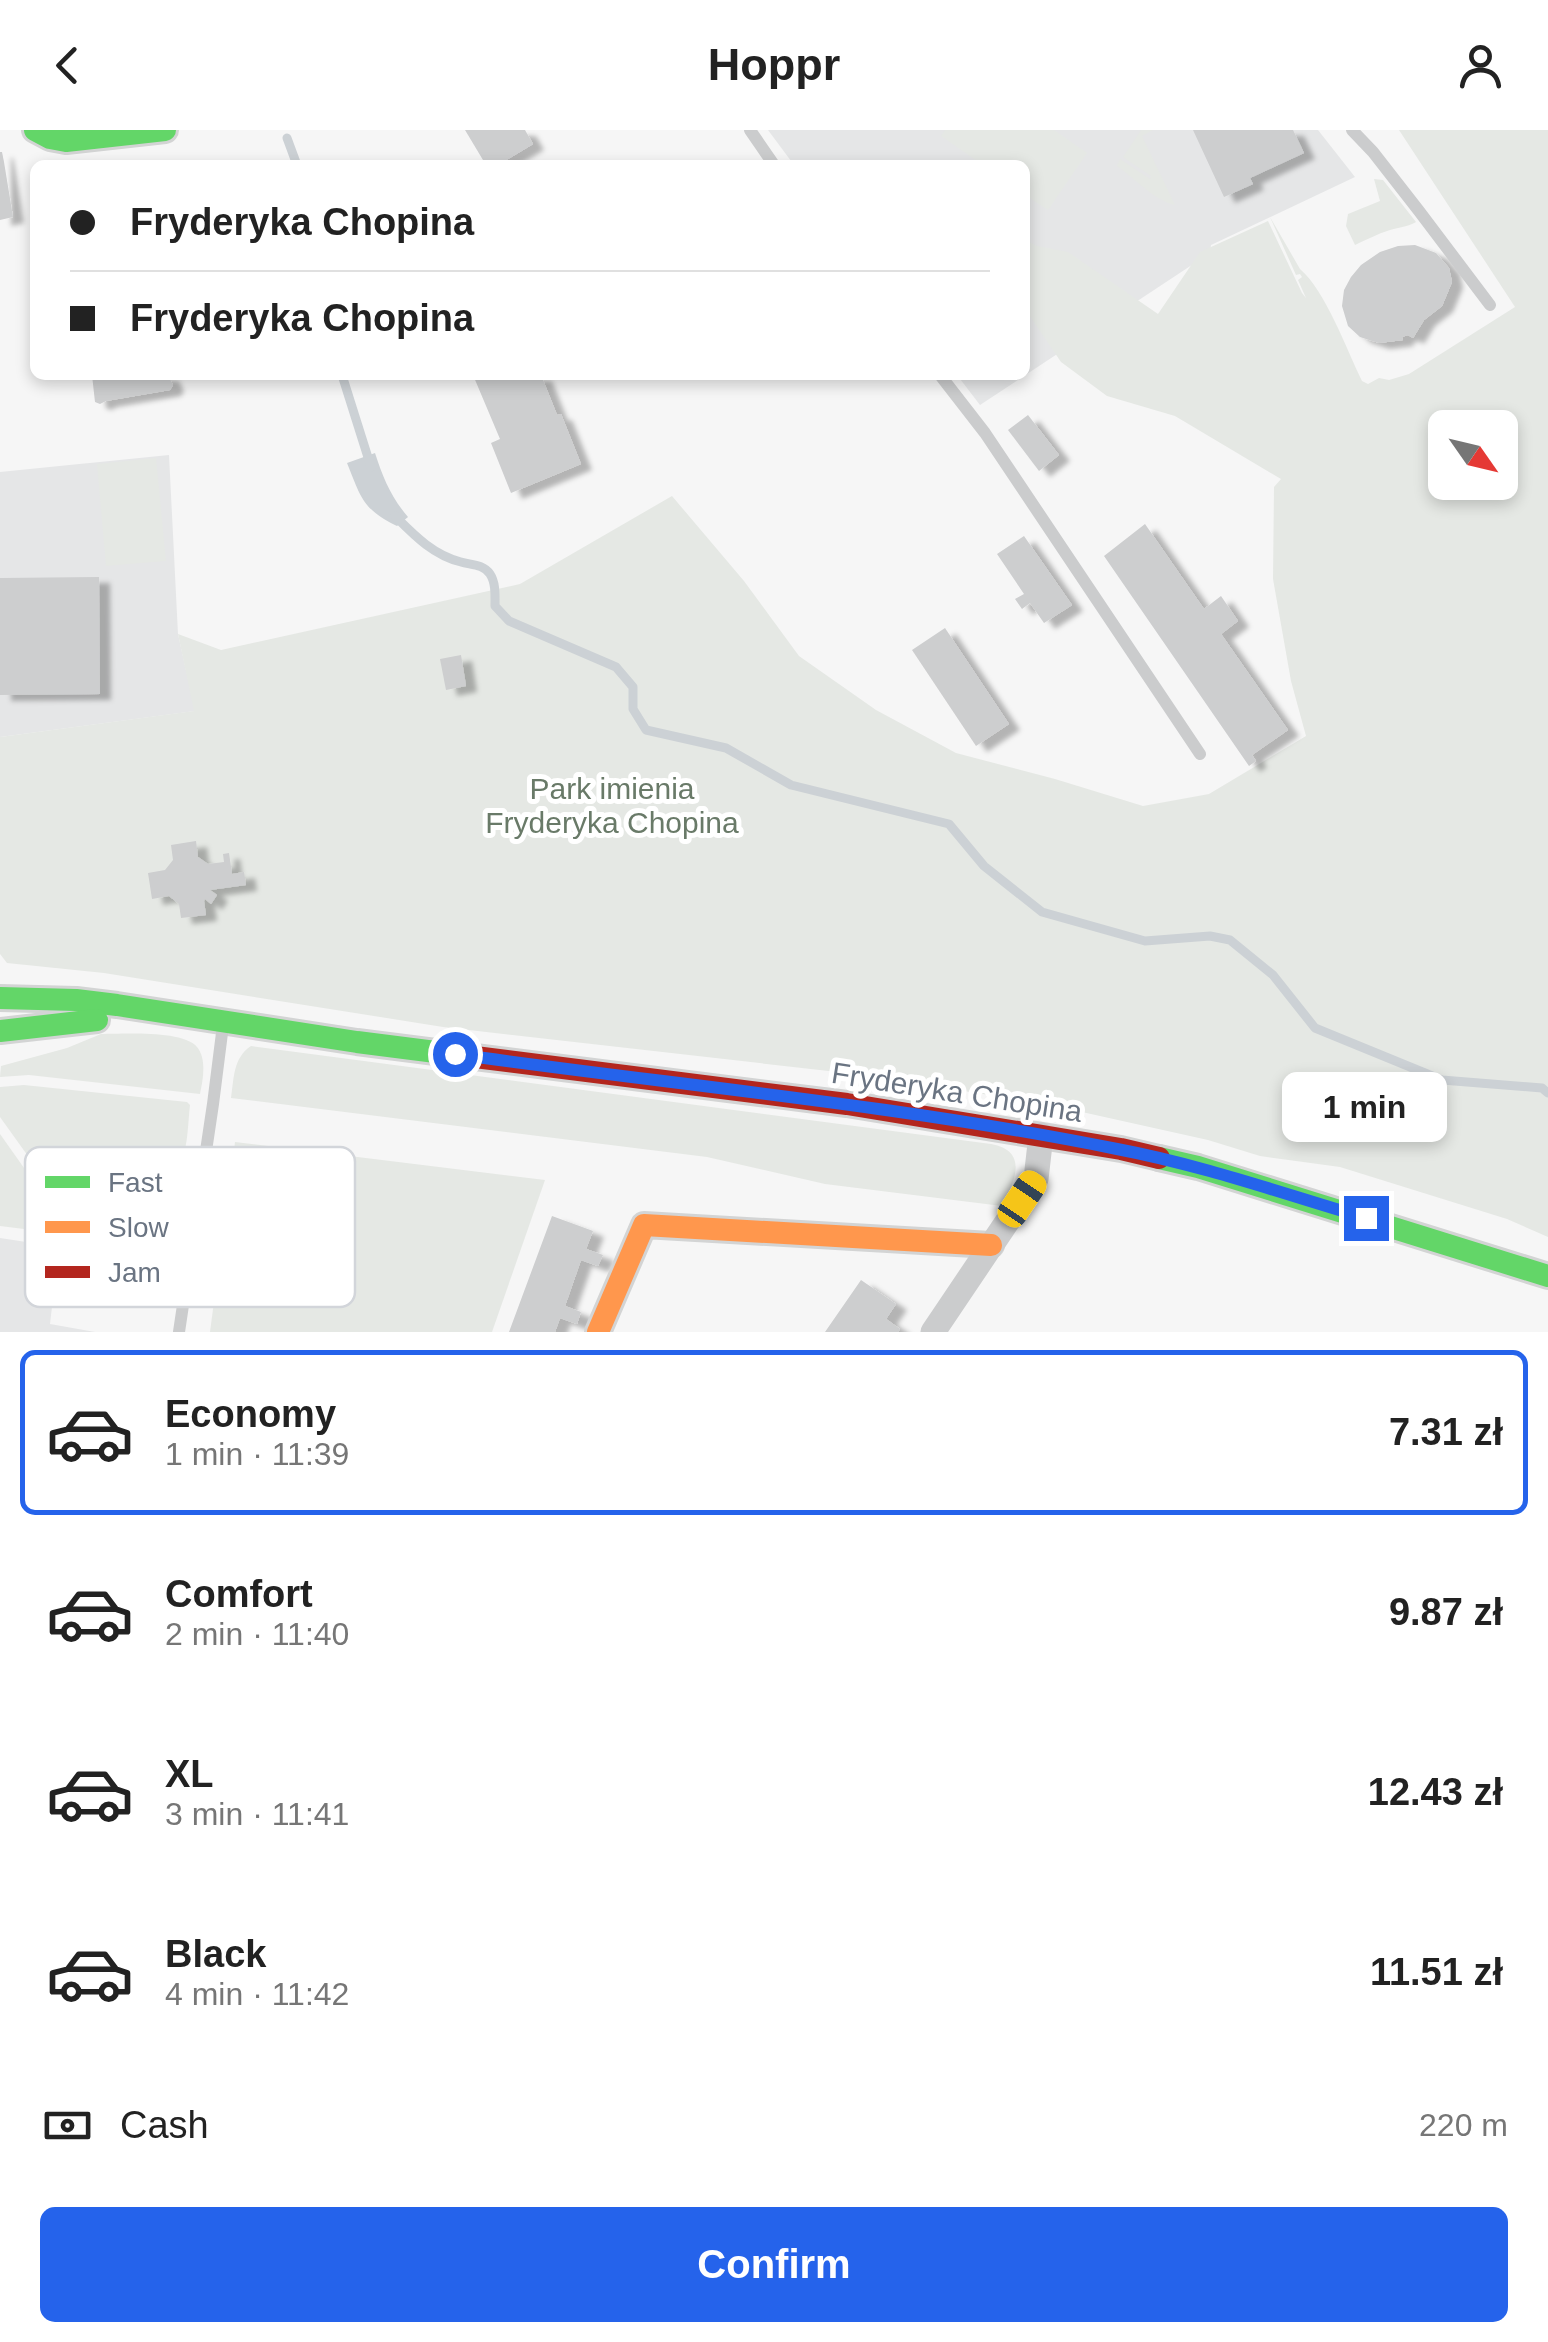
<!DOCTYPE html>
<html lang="en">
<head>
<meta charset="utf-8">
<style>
	:root { --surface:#fff; --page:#f2f2f2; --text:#222; --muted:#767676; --line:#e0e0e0; --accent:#2563eb }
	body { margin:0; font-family:Arial,sans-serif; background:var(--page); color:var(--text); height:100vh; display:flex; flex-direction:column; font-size:38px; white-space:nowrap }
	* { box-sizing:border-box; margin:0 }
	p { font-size:32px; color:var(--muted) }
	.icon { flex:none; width:55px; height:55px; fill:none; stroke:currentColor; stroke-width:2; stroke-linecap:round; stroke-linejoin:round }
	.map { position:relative; height:1202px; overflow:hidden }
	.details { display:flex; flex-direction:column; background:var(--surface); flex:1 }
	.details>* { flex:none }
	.guide { position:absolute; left:30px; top:30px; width:1000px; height:220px; border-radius:15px; box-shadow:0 5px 15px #0003; display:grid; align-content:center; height:220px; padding:0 40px; background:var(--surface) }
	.needle { width:65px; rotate:124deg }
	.fabs { position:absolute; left:1428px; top:280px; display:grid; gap:20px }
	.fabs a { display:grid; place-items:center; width:90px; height:90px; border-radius:15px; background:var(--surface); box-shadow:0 5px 15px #0003; font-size:50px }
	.end { position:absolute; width:45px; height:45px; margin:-22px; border:12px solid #2563eb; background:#fff; box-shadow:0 0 0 5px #fff }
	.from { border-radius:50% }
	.bubble { position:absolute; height:70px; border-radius:15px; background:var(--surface); box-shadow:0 5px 15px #0003; font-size:32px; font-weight:800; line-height:70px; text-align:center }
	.car { position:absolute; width:30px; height:60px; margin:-30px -15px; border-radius:12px; box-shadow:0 0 8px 2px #0007; background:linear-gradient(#f5c518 24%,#345 0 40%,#f5c518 0 76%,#345 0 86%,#f5c518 0) }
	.guide b { display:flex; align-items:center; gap:35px; height:95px; font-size:38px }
	.guide b+b { border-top:2px solid var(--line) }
	.guide i { width:25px; height:25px; background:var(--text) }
	ul { padding:18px 0 0; list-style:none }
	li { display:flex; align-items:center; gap:30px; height:165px; margin:0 20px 15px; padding:0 20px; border:5px solid transparent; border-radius:15px }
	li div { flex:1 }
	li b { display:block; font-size:38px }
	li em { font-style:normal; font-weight:800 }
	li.on { border-color:var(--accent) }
	li>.icon { width:90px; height:90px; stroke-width:1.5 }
	.pay { display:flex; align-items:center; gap:25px; height:110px; padding:0 40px; font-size:38px }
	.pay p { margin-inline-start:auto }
	.cta { display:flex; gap:20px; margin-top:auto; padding:20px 40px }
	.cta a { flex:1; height:115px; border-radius:15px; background:var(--accent); color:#fff; font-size:40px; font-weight:800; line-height:115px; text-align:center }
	header { display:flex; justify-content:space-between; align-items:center; height:130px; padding:0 40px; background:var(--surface); font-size:45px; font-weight:800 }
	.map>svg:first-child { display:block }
	.built { fill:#e5e6e7 }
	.green { fill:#e5e8e4; fill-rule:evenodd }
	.water { fill:#ccd1d5 }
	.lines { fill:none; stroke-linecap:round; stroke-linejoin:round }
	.stream { stroke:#ccd1d5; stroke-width:9 }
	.building { fill:#cdcecf; filter:url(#shadow) }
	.fast-casing { stroke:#d3d4d4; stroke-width:28 }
	.slow-casing { stroke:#d3d4d4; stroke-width:28 }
	.jam-casing { stroke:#d3d4d4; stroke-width:28 }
	.lane { stroke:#cbcccd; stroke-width:12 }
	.street { stroke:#cbcccd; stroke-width:25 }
	.fast { stroke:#63d668; stroke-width:22 }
	.slow { stroke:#ff974d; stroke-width:22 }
	.jam { stroke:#b3261e; stroke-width:22 }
	.route { stroke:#2563eb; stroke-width:12 }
	.labels { text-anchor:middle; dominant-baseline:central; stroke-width:10; stroke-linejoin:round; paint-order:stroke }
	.park-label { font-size:30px; fill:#697a68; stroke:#fff }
	.street-label { font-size:30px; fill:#6a7482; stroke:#fff }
	.key { fill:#fff; stroke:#d2d5da; stroke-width:2.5 }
	.key-label { font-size:28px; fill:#6a7482 }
</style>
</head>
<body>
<header><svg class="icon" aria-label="back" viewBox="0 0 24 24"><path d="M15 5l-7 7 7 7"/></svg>Hoppr<svg class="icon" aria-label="person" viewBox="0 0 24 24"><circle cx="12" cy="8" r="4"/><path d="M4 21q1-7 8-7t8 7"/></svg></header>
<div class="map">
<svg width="1548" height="1202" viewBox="0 0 1548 1202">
	<defs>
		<filter id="shadow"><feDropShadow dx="11" dy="6" stdDeviation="2.5" flood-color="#0004"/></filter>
	</defs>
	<rect width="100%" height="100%" fill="#f6f6f6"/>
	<!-- built -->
	<g class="built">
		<path d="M768,0H1318L1355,47L1211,115L1210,123L980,275L957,245H1025V35H794Z"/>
		<path d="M169,325L178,504L195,581L0,607V342Z"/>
		<path d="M0,1108L59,1117L50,1194L95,1202H0Z"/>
	</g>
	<!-- green -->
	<g class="green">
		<path d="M945,0H1054L1087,23L1048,80L1025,65V35H983L941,6Z"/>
		<path d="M1141,0H1153L1142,6L1175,75C1152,69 1136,49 1117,36L1120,29L1150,49L1151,46L1123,27Z"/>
		<path d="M1399,0H1548V1107L1507,1089L1340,1037L1260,1026L1208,1010L1046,974L855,944L443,897L104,843L7,833L0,824V607L194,581L178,504L221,520L520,454L672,366L744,451L799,526L876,580L956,623L1055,649L1143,676L1209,664L1306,606L1291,551L1273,449L1274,357L1281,349L1175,286L1107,266L1061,232L1025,179V110L1037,116L1068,122L1158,184L1200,122L1268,91L1302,163L1306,168L1298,150L1302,147L1300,144L1296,145L1270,87L1300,139C1325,160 1347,220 1362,251L1368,254L1379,248L1389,250L1409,244L1515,177ZM1445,298H1500V352H1445Z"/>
		<path d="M1374,49L1383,50L1416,92C1407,97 1400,97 1390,100C1377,104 1366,110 1355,115L1346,96L1348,84L1380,71Z"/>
		<path d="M156,328L166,431L106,436L97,334Z"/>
		<path d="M101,904C123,904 183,900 197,917C207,929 203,950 200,964L29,945L0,947L1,936L67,918Z"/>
		<path d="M251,916L991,1014C1030,1021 1014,1053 1002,1076L825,1054L707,1027L231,968C234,948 233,928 251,916Z"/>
		<path d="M24,955L187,972L190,975C188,992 188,1014 182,1030C171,1058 121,1094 95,1108L86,1107L0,987V957Z"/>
		<path d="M0,1004L65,1096L64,1104L0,1096Z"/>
		<path d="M235,1012L545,1050L492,1202H210Z"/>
	</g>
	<!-- water -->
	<path class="water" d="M375,323C383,348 391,367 408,387L397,396C362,379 361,367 347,333Z"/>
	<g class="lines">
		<!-- stream -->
		<g class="stream">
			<path d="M287,8L297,35"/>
			<path d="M342,245L371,337"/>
			<path d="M395,386C414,405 433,425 461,432C471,435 483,434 490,444C496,453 495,466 495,476L509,491L616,537L633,557V579L646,600L726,618L791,655L949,694L984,736L1042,782L1145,811L1210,806L1230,810L1273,845L1315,898L1442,950L1542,958L1548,963"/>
		</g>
	</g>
	<!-- building -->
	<g class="building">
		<path d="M465,0H525L533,14L498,35H486Z"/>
		<path d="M1193,0H1293L1304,23L1250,48L1253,54L1224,67Z"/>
		<path d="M0,22H2L4,32L13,87L0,90Z"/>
		<path d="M1415,115L1436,123L1449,138L1452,152L1442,176L1424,190L1413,208L1408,205L1402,207L1403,210L1379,213L1360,207L1348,196L1342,176L1344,160L1351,147L1361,135L1380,122L1398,116Z"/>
		<path d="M92,245H168L173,255L170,260L106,271L100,274L95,272Z"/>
		<path d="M473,245H541L557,285L561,284L581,334L511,363L491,313L500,309Z"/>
		<path d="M1028,285L1059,325L1039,341L1008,300Z"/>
		<path d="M1145,394L1204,479L1221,466L1238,491L1221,504L1288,600L1252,625L1256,631L1249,636L1104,426Z"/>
		<path d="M1024,406L1072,475L1044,493L1030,473L1022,479L1015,469L1024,464L997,424Z"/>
		<path d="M99,447L100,564L0,565V448Z"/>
		<path d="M945,498L1009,594L976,616L912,520Z"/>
		<path d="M461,525L466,556L446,560L440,529Z"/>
		<path d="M196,711L198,727L208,734L224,732L223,724L229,723L232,744L244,742L246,755L210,760L217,765L211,774L205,769L204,771L206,785L181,788L179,774L169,766L152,769L148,743L165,740L173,730L171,715Z"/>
		<path d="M552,1086L593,1101L586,1119L603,1125L598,1136L581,1130L565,1176L581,1182L577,1194L560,1188L555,1202H509Z"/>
		<path d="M861,1150L896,1174L886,1189L900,1199L898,1202H825Z"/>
	</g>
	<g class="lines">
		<defs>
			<g id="fast">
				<path d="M35,0L50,8L66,11L165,0"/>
				<path d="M0,868L76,870L117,875L357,912L467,926"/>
				<path d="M0,901L97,890"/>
				<path d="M1159,1028L1198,1037L1548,1146"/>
			</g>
			<path id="slow" d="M598,1202L644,1095L991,1115"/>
			<path id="jam" d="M467,926L847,974L1121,1019L1159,1028"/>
		</defs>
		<!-- fast casing -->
		<use href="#fast" class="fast-casing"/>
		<!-- slow casing -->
		<use href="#slow" class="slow-casing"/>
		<!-- jam casing -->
		<use href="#jam" class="jam-casing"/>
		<!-- lane -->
		<g class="lane">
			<path d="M750,0L774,35"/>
			<path d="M1352,0L1373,22L1419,81L1490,175"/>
			<path d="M940,245L985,303L1200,624"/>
			<path d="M179,1202L213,974L223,895"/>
		</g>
		<!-- street -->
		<path class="street" d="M933,1202L1036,1049L1041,1005"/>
		<!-- fast -->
		<use href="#fast" class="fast"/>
		<!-- slow -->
		<use href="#slow" class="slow"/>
		<!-- jam -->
		<use href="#jam" class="jam"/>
	</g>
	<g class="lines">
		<!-- route -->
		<path class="route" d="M455,924C676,955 899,975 1117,1019C1202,1035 1284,1064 1366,1088"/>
	</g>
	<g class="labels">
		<!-- park labels -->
		<g class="park-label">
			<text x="612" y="658">Park imienia<tspan x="612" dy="34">Fryderyka Chopina</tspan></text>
		</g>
		<!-- street labels -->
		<g class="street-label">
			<text transform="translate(957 962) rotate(9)">Fryderyka Chopina</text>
		</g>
	</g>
	<!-- legend -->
	<rect x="25" y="1017" width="330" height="160" rx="15" class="key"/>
	<rect x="45" y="1046" width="45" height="12" fill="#63d668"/>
	<rect x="45" y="1091" width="45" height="12" fill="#ff974d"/>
	<rect x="45" y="1136" width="45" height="12" fill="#b3261e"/>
	<g class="key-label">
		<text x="108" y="1062">Fast</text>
		<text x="108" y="1107">Slow</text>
		<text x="108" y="1152">Jam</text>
	</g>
</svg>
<div class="fabs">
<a><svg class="needle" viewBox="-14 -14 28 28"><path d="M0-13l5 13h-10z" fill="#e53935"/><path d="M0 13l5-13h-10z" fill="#767676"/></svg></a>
</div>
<i class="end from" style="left:455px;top:924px"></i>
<i class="end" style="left:1366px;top:1088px"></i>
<div class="bubble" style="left:1282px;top:942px;width:165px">1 min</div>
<i class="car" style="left:1022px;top:1069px;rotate:34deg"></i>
<div class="guide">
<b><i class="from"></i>Fryderyka Chopina</b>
<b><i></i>Fryderyka Chopina</b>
</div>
</div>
<section class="details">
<ul>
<li class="on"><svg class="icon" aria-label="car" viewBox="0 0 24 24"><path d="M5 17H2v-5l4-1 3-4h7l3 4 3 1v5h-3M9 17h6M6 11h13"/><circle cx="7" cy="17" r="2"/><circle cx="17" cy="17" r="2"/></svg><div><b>Economy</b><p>1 min · 11:39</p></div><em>7.31 zł</em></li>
<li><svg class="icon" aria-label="car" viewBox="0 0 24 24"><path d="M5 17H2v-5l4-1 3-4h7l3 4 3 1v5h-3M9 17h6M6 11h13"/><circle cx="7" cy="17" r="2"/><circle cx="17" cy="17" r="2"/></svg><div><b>Comfort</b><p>2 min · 11:40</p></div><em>9.87 zł</em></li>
<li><svg class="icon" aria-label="car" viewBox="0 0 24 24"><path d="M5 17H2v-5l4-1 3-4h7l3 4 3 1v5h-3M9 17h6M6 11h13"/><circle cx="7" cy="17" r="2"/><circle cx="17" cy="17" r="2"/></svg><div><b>XL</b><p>3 min · 11:41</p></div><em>12.43 zł</em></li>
<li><svg class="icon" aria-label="car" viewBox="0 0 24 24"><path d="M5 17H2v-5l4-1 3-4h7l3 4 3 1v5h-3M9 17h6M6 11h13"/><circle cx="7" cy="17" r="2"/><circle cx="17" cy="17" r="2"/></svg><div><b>Black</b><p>4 min · 11:42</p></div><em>11.51 zł</em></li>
</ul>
<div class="pay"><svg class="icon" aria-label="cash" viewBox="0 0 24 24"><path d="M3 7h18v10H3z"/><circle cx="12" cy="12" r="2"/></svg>Cash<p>220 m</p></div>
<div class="cta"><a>Confirm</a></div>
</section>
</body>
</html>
